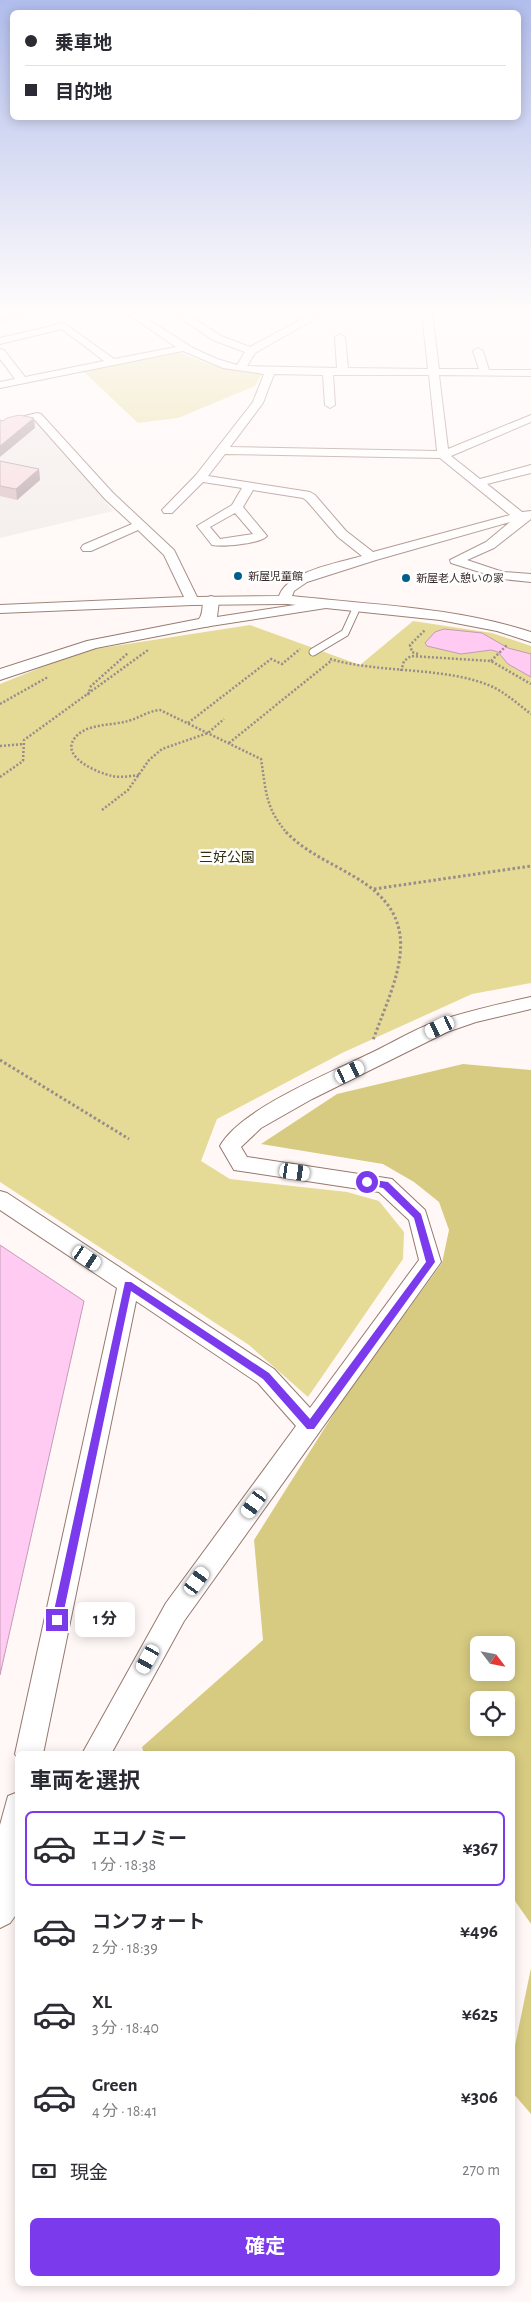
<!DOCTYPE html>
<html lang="ja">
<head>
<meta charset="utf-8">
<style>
	:root { --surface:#fff; --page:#f2f2f3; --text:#2b2b33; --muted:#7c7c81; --line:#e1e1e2; --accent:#7c3aed }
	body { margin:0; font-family:"Alegreya Sans","Noto Sans JP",sans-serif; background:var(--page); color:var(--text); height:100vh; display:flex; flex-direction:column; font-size:19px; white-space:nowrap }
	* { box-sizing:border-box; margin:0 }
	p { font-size:16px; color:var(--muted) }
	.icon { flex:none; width:28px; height:28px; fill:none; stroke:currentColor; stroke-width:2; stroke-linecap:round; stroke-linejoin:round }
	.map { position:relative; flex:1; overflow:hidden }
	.sheet { position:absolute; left:15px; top:1751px; width:500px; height:535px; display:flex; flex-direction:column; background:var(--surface); border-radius:8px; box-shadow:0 2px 12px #0003 }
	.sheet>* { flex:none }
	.top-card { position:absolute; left:10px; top:10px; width:511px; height:110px; border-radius:8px; box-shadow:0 2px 12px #0003; display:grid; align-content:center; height:110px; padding:0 15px; background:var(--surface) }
	.needle { width:32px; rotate:122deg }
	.fabs { position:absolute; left:470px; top:1636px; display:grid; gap:10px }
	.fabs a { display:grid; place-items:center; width:45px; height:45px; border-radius:8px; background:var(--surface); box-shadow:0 2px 12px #0003; font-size:25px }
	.end { position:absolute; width:22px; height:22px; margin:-11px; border:6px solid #7c3aed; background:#fff; box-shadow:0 0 0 2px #fff }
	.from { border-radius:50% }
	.bubble { position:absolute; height:35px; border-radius:8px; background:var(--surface); box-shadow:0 2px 12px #0003; font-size:16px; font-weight:700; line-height:35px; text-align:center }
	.car { position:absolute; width:15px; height:30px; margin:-15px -8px; border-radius:6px; box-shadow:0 0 4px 1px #0007; background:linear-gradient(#fff 24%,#345 0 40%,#fff 0 76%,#345 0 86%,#fff 0) }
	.top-card b { display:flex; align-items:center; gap:18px; height:48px; font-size:19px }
	.top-card b+b { border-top:1px solid var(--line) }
	.top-card i { width:12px; height:12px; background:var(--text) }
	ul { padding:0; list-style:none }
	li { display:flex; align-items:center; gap:15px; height:75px; margin:0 10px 8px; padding:0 5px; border:2px solid transparent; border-radius:8px }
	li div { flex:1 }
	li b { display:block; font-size:19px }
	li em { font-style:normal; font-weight:700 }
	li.selected { border-color:var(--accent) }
	li>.icon { width:45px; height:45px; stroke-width:1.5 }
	h2 { padding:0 15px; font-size:22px; line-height:60px }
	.pay { display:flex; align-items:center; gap:12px; height:55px; padding:0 15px; font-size:19px }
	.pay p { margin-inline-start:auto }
	.button { display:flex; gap:10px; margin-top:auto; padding:10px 15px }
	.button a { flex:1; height:58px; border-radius:8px; background:var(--accent); color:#fff; font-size:20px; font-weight:700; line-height:58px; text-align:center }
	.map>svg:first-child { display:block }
	.built { fill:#f1e9e6 }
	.green { fill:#e5da96 }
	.forest { fill:#d7cb81; fill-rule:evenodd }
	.water { fill:#ffcbf2; stroke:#c39bb5 }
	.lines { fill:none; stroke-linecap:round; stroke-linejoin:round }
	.service-casing { stroke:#96786e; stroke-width:9 }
	.minor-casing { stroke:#96786e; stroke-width:2 }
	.tertiary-casing { stroke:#96786e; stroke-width:2 }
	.trunk-casing { stroke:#d7d4d4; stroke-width:2 }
	.path-far1 { stroke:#978d8b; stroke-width:2.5; stroke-dasharray:2 2; stroke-linecap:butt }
	.path { stroke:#978d8b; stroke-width:3; stroke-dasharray:2.5 2.5; stroke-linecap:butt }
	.service { stroke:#fff; stroke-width:7 }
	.minor { fill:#fff; fill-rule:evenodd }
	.tertiary { fill:#fff; fill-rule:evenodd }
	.trunk { fill:#f2c086; fill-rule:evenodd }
	.wall { fill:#d4b7bc }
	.shaded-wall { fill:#ac9599 }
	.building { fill:#f6d5db; stroke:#ac9599 }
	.route { fill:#7c3aed }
	.poi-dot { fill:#005e8e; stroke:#fff; stroke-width:2 }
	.labels { text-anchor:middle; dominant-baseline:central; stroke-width:5; stroke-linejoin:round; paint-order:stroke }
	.far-poi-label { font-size:11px; fill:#372a27; stroke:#fff; text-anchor:start }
	.park-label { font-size:14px; fill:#322d0c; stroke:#fff }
</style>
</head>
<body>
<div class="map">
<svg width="531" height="2302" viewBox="0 0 531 2302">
	<rect width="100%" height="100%" fill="#fff8f6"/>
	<!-- built -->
	<path class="built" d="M35,418L113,511L0,538V426Z"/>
	<!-- green -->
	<g class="green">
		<path d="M181,353C207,365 234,372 262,374L255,386L178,418L138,423L84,372Z"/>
		<path d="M413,621L492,633L531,646V983L472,994L342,1053L217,1119L201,1161L230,1179L347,1192L379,1201L404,1232L403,1259L308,1397L249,1345L0,1182V684L82,651L250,625L360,665Z"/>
	</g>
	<!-- forest -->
	<g class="forest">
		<path d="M463,1064L531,1070V1924L513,1898L512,1754H144L142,1747L263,1640L254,1540L343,1399L442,1263L449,1230L439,1202L414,1182L383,1164L261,1144L337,1094ZM479,1645H506V1672H479ZM479,1700H506V1728H479Z"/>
		<path d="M531,1968V2114L513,2093V2055Z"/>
	</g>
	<!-- water -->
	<g class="water">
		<path d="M444,629L482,633L508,648L531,654V677L508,664L498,652L491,650L461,654L427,646L425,643L435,632Z"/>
		<path d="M0,1245L84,1301L0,1675Z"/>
	</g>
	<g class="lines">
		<defs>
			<path id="service" d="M313,652L345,633L356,609"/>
			<g id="minor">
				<path d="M126,313H138L193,348L217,359L237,365L245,352L213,340L173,313H185L221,336L250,347L313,313H325L255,353L247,366L337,368L335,337L340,334L345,337L348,368L428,369L422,313H432L439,369H479L473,351L478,348L483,351L489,370H531V376L439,375L448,449L531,415V422L451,456L480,479L531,465V473L487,484L522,512L531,511V519L494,548L467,560L503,572L531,574V582L502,579L451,563L450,560L486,542L510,522L376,560L307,582L294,591L289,603L284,604L192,605L0,613V605L184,597L164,555L138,530L91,551H83L81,548L83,545L132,524L105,499L35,420L0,428V422L37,413L41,414L113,493L174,550L197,597L279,596C288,571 338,563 362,556L338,537L307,501L303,498L253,490L243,507L267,536C260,544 222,547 212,545L197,526L232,505L242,488L203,482L172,513H164L162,510L196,475L253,402L264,374L223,368L183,351L0,388V382L15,379L0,359V349L4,350L25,377L104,361L62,329L0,344V338L64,323L114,359L176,347ZM274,374L323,375L325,405L330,408L335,405L333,375H429L437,451L230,447L263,403ZM225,454L440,458L510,515L373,552L346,531L315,495L310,492L208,476ZM235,513L253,534L220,539L210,527Z"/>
				<path d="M321,601L328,605L326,608L204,627L197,623L204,619Z"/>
				<path d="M531,997V1009L476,1022L447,1032L312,1099L261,1128L241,1147L247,1157L392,1179L425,1210L441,1262L184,1621L111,1754H82L166,1603L296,1426L258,1383L136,1301L43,1754H18V1759L15,1754L117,1288L0,1210V1191L7,1193L274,1369L310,1408L419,1260L409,1220L379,1192L234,1170L220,1146C240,1109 332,1072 371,1053C392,1043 413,1030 435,1022C467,1011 499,1004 531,997Z"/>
				<path d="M18,1792V1912L10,1923L0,1928V1825L8,1796Z"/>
			</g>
			<g id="tertiary">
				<path d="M284,595C367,605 451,606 531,632V642L497,631L440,620L278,603L276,600L278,597Z"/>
				<path d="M211,596L217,598L219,601L217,617L210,626L96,648L0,680V669L87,641L199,619C204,613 201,604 205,598Z"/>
			</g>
			<path id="trunk" d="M0,313H26L24,316L0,321Z"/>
		</defs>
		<!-- service casing -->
		<use href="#service" class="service-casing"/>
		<!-- minor casing -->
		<use href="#minor" class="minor-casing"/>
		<!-- tertiary casing -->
		<use href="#tertiary" class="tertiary-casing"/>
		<!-- trunk casing -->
		<use href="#trunk" class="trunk-casing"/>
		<!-- path-far1 -->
		<g class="path-far1">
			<path d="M418,654L412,652L410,645L425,630"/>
			<path d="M330,659C382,674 446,666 493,687C507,694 519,705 531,714"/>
			<path d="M491,661L507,645"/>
			<path d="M401,671L404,661L411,656L491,661L531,684"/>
			<path d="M88,695L91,686L128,653"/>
			<path d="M0,704L48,677"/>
			<path d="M188,723L271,659L282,664L300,649"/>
			<path d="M229,743L332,660"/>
			<path d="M0,746L24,744"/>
			<path d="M139,775C130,776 121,778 112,776C99,773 61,758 74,739C85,723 111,726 128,721C139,718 148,711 160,710L261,759C266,790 265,808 287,833"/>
			<path d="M0,777L23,761L24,740L148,650"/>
			<path d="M102,810L128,790L149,760L162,749L208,733L224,719"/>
		</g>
		<!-- path -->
		<g class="path">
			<path d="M286,832C305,852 330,862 353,876C429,919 397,975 373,1040"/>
			<path d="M374,889L531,866"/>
			<path d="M0,1060L129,1139"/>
		</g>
		<!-- service -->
		<use href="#service" class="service"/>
		<!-- minor -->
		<use href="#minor" class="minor"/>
		<!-- tertiary -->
		<use href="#tertiary" class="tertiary"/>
		<!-- trunk -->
		<use href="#trunk" class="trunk"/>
	</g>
	<!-- wall -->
	<path class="wall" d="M0,461L39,469L40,480L17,500L0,496Z"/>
	<!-- shaded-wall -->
	<g class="shaded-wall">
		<path d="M34,418L35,428L0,457V446Z"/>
		<path d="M39,469L40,480L17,500L16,489Z"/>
	</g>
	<!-- building -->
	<g class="building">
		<path d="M19,415L34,418L0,446V420L3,421L7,418Z"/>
		<path d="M0,461L39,469L16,489L0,486Z"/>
	</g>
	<!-- sky -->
	<linearGradient id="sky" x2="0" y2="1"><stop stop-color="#b1bdec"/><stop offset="0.49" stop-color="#fffcfb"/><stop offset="1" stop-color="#fffcfb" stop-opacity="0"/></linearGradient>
	<rect width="531" height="635" fill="url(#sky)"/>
	<!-- route -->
	<path class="route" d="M367,1179L388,1182L421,1214L435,1262L314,1429H307L263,1379L131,1291L62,1620L57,1625L53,1623L52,1620L125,1282H131L269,1373L310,1419L426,1262L414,1218L383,1188L364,1184V1180Z"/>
	<!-- markers -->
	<g class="poi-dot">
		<circle cx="238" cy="576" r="5"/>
		<circle cx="406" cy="578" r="5"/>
	</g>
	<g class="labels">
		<!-- far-poi labels -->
		<g class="far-poi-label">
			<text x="248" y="576">新屋児童館</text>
			<text x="416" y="578">新屋老人憩いの家</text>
		</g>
		<!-- park labels -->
		<g class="park-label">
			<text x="227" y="858">三好公園</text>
		</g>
	</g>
</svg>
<div class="fabs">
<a><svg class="needle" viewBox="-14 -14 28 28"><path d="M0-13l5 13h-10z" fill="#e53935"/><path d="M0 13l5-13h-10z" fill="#7c7c81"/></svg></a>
<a><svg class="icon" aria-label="locate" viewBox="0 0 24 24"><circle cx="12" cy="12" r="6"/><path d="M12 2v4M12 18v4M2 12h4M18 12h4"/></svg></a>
</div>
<i class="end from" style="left:367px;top:1182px"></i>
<i class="end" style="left:57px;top:1620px"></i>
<div class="bubble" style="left:75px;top:1602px;width:60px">1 分</div>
<i class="car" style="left:440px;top:1027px;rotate:244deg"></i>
<i class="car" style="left:350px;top:1072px;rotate:64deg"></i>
<i class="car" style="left:295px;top:1172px;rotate:98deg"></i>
<i class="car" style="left:87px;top:1258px;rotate:124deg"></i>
<i class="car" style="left:254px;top:1504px;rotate:216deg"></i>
<i class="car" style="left:197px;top:1581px;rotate:36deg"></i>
<i class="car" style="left:148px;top:1659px;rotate:209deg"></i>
<div class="top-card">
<b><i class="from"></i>乗車地</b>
<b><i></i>目的地</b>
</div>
<section class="sheet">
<h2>車両を選択</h2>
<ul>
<li class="selected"><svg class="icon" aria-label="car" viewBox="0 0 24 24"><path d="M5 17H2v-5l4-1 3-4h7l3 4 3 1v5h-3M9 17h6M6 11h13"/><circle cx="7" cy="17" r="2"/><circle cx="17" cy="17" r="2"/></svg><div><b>エコノミー</b><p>1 分 · 18:38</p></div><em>¥367</em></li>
<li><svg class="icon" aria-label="car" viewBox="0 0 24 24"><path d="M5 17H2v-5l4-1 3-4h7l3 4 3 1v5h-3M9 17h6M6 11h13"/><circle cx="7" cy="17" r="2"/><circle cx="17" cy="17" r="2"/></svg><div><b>コンフォート</b><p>2 分 · 18:39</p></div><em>¥496</em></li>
<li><svg class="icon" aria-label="car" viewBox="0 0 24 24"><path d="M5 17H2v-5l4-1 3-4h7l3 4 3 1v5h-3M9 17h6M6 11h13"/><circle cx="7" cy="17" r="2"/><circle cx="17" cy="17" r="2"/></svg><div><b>XL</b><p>3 分 · 18:40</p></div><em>¥625</em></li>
<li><svg class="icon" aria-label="car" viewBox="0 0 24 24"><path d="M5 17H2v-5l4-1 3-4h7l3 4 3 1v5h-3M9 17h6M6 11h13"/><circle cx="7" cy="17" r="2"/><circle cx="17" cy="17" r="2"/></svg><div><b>Green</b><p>4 分 · 18:41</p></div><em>¥306</em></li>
</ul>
<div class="pay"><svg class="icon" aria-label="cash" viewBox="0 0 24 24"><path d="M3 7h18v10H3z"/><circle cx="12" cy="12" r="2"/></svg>現金<p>270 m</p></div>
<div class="button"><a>確定</a></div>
</section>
</div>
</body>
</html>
